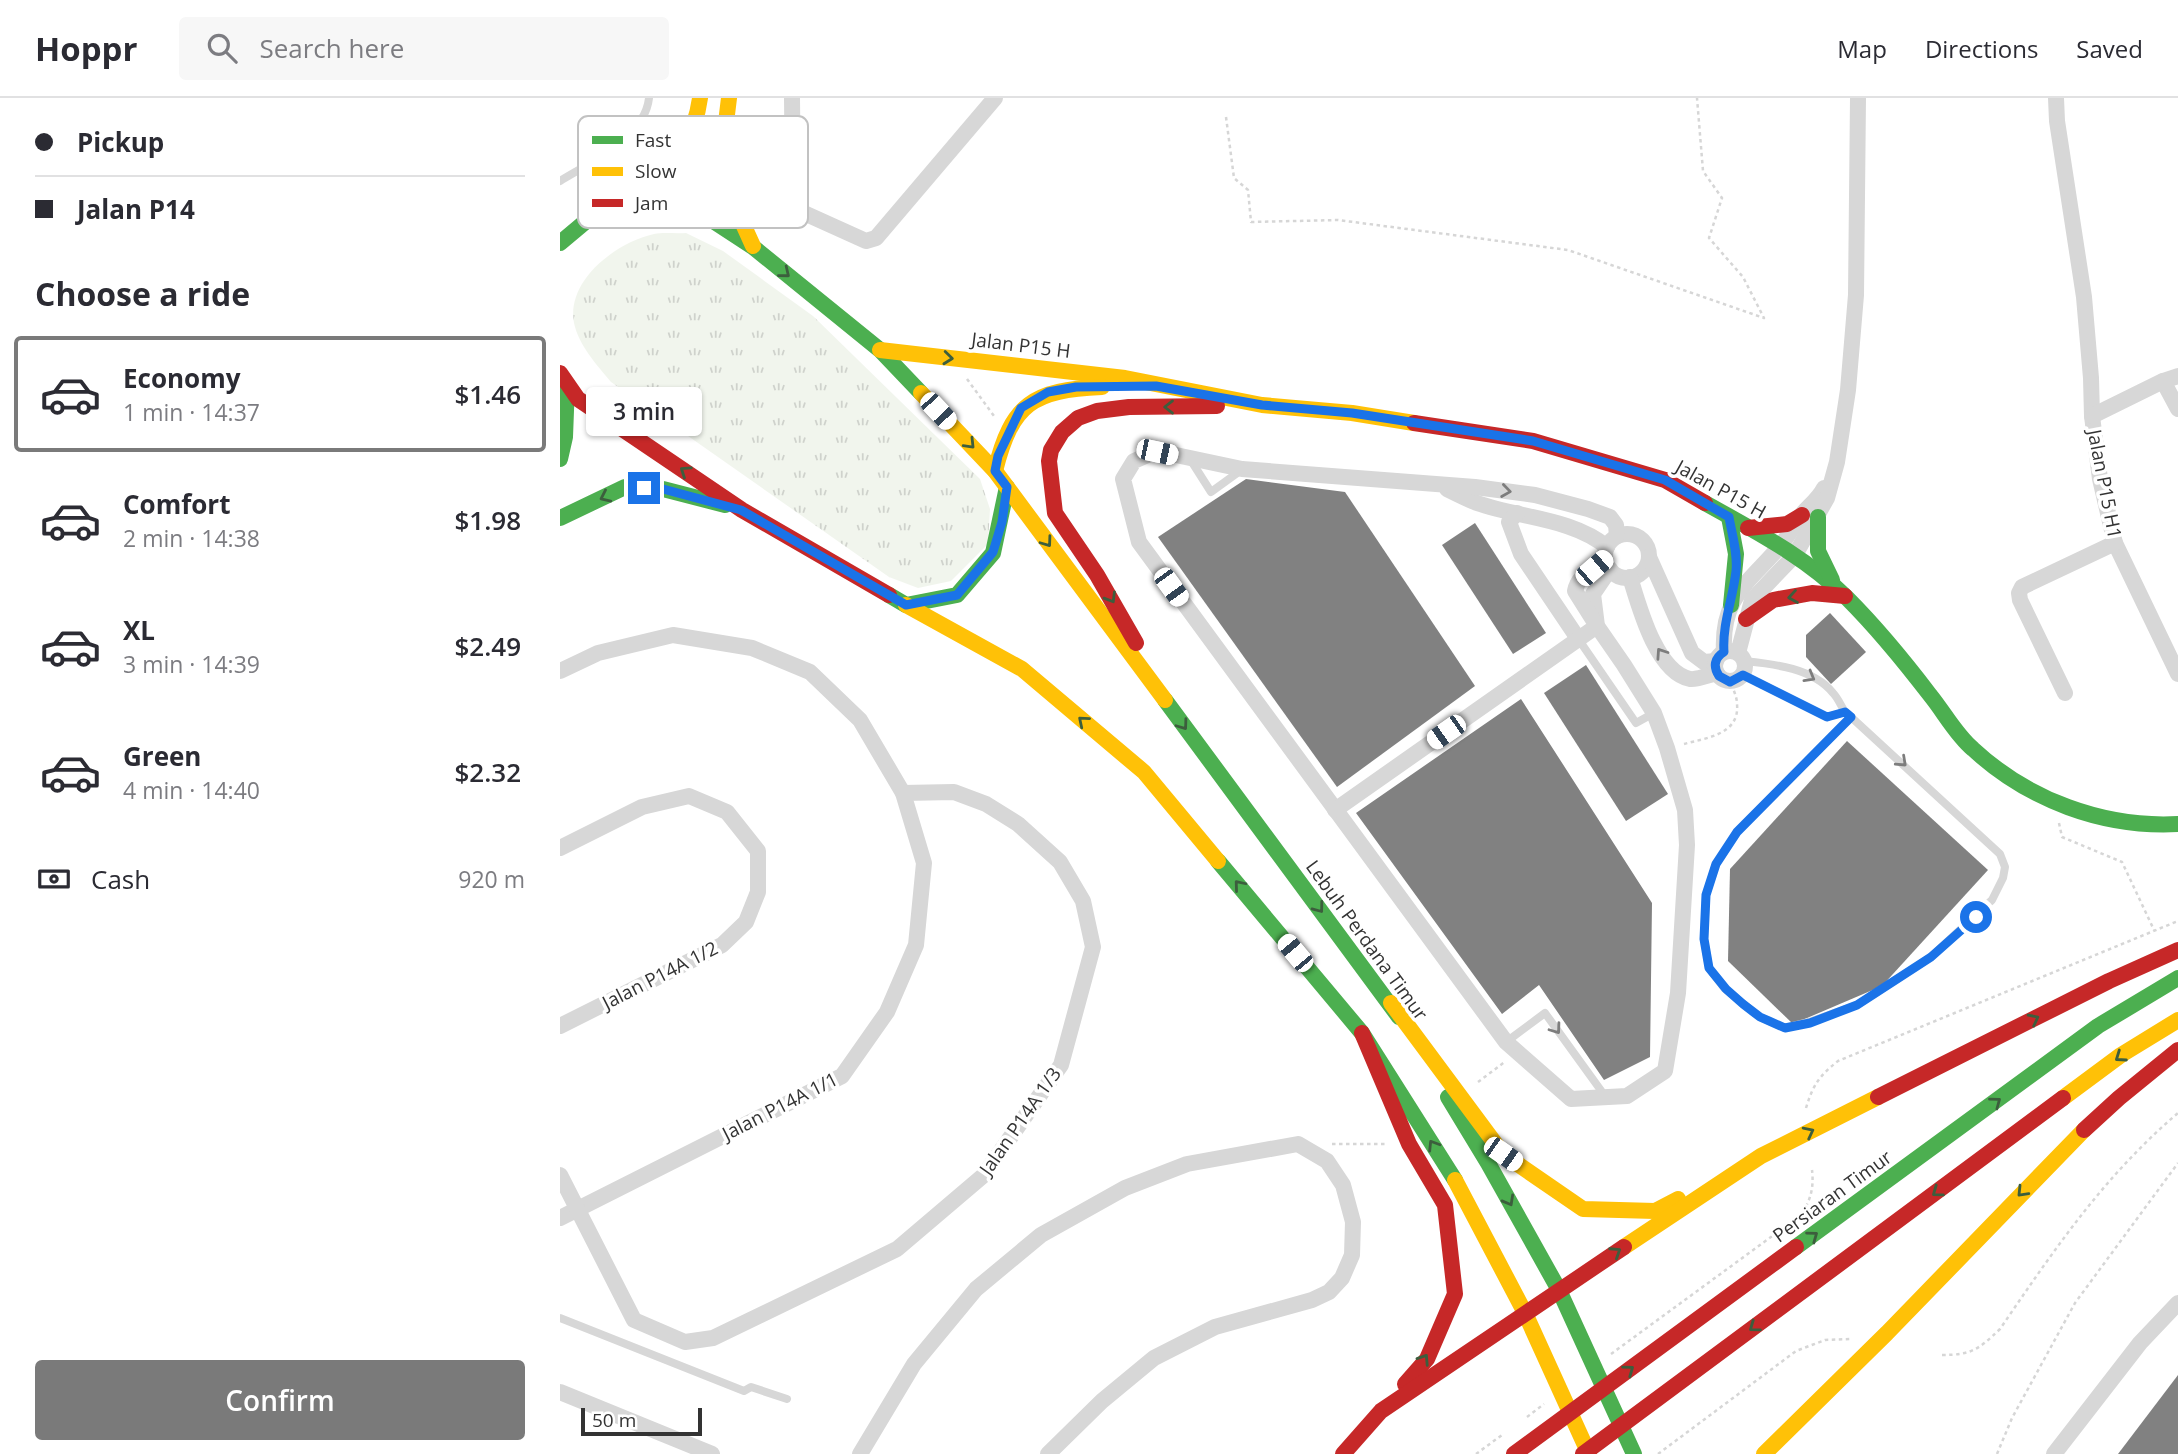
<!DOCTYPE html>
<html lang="en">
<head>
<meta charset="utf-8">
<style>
	:root { --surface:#fff; --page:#f7f7f7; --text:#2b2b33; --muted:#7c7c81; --line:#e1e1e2; --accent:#7a7a7a }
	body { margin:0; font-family:"Open Sans",sans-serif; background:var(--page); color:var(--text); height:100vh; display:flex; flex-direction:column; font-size:26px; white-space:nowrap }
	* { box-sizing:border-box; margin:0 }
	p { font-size:23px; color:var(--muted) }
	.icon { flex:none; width:38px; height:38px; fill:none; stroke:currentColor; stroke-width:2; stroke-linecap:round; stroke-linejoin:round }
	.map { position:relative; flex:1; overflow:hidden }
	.side { display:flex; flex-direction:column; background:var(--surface); width:560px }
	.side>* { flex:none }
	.hud { display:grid; align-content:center; height:154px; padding:0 35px; background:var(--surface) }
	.scale { position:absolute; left:21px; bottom:18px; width:121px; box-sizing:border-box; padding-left:7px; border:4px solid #333; border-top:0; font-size:19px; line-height:24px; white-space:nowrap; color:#333; -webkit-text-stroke:5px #fff; paint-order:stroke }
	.end { position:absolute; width:32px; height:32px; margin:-16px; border:9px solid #1a73e8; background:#fff; box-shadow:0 0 0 4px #fff }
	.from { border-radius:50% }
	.bubble { position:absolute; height:49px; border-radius:7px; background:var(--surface); box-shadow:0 2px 5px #0004; font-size:23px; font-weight:600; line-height:49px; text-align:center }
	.car { position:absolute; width:21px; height:42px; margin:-21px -10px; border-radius:9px; box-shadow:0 0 5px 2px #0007; background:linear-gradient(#fff 24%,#345 0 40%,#fff 0 76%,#345 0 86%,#fff 0) }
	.hud b { display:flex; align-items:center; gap:24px; height:66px; font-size:26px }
	.hud b+b { border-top:2px solid var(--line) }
	.hud i { width:18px; height:18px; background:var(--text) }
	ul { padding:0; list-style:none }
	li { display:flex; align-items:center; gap:21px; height:116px; margin:0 14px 10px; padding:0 21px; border:4px solid transparent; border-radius:7px }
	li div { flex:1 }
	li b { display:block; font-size:26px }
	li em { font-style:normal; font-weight:600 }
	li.active { border-color:var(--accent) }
	li>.icon { width:63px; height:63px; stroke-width:1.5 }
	h2 { padding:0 35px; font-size:32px; line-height:84px }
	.pay { display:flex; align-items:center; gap:18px; height:77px; padding:0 35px; font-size:26px }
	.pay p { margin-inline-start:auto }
	.primary-button { display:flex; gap:14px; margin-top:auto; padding:14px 35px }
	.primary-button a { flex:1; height:80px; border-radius:7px; background:var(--accent); color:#fff; font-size:28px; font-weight:600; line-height:80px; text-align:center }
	header { display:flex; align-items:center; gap:42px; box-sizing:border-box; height:98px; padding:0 35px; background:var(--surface); border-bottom:2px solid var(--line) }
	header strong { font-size:33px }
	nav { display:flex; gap:38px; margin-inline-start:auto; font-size:24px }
	.search { width:490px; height:63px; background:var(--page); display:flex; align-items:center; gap:18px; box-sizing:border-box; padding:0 24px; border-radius:7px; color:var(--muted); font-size:26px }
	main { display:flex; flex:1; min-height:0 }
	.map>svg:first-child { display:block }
	.grass { fill:url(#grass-tufts) }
	.building { fill:#818181 }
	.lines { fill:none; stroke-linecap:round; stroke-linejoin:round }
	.path { stroke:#d6d6d6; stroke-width:2.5; stroke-dasharray:3.5 3.5; stroke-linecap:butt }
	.lane { stroke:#d7d7d7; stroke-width:8 }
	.street { stroke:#d7d7d7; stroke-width:16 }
	.fast { stroke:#4caf50; stroke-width:16 }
	.slow { stroke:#ffc107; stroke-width:16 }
	.jam { stroke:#c62828; stroke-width:16 }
	.oneway { stroke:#3c5e3d }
	.oneway2 { stroke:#7d7d7d }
	.route { stroke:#1a73e8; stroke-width:9 }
	.labels { text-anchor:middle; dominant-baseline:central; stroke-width:7; stroke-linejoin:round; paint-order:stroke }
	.street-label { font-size:19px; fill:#333; stroke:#fff }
	.key { fill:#fff; stroke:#c2c2c2; stroke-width:2 }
	.key-label { font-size:19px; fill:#333 }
</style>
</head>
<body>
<header>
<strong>Hoppr</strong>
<div class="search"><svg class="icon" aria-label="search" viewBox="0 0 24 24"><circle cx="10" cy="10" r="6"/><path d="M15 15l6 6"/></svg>Search here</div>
<nav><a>Map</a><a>Directions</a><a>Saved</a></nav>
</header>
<main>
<section class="side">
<div class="hud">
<b><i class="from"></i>Pickup</b>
<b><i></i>Jalan P14</b>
</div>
<h2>Choose a ride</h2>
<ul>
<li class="active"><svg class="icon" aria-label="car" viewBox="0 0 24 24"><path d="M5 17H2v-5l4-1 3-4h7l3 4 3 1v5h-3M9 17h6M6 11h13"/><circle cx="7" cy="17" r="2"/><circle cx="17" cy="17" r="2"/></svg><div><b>Economy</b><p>1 min · 14:37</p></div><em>$1.46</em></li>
<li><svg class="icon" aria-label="car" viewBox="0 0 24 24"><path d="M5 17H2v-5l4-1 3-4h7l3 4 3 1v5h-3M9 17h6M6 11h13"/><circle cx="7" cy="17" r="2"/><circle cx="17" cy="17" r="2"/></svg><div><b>Comfort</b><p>2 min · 14:38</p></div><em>$1.98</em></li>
<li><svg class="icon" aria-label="car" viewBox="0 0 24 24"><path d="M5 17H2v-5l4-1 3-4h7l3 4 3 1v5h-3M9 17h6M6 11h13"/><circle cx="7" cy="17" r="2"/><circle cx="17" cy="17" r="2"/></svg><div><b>XL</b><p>3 min · 14:39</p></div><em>$2.49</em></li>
<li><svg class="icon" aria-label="car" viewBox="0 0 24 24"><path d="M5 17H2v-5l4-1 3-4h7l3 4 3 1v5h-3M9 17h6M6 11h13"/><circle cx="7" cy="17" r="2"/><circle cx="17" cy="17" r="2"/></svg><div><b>Green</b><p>4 min · 14:40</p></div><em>$2.32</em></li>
</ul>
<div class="pay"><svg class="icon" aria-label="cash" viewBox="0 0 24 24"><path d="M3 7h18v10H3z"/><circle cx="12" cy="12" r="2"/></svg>Cash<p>920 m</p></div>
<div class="primary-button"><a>Confirm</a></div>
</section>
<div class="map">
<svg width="1618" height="1356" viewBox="0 0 1618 1356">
	<defs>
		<pattern id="grass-tufts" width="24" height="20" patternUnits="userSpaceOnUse" patternTransform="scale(1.75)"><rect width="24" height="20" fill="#f1f5ed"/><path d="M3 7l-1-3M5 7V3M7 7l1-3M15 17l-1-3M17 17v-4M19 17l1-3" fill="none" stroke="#cfd2cc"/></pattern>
	</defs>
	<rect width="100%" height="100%" fill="#fff"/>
	<!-- grass -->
	<path class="grass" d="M126,135L163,153L253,218L420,381L430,411L428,446L391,483L358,490L329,479L51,284C37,267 19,248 14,225C6,182 57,144 94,136C104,134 116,136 126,135Z"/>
	<!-- building -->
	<g class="building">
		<path d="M686,381L785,394L915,588L777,689L598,439Z"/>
		<path d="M915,425L986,535L953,556L882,447Z"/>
		<path d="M1270,515L1306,554L1271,586L1246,559V537Z"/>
		<path d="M1026,567L1108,696L1066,723L984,595Z"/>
		<path d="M961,601L1092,805L1090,959L1044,982L979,887L942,916L796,715Z"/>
		<path d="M1287,643L1428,772L1322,888L1233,926L1168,863L1170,771Z"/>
		<path d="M1618,1277V1356H1558Z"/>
	</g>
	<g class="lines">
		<!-- path -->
		<g class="path">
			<path d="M666,19L674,80L688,92L691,124L778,122L1008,152L1204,220L1183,179L1149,140L1162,100L1143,73L1137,0"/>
			<path d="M407,281L434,318"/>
			<path d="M1124,646C1145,640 1180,637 1177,606C1177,599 1173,590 1170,584"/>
			<path d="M1499,725L1502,739L1562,764L1594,832"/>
			<path d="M918,984L946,963"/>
			<path d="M1246,1010C1253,987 1259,978 1278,963L1618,823"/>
			<path d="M772,1046H825"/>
			<path d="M1051,1256L1241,1117C1251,1102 1254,1089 1252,1072"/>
			<path d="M1382,1257C1412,1257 1419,1251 1440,1231C1494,1152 1544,1078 1618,1015"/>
			<path d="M967,1319L984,1306"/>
			<path d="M916,1356L942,1337"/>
			<path d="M1098,1356L1236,1253L1265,1242L1290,1241"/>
			<path d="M1437,1356L1452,1320L1515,1205L1618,1065"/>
		</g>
		<!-- lane -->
		<g class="lane">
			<path d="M0,83C31,64 85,39 89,0"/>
			<path d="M630,361L651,394L680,373"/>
			<path d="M1019,542L1076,625L1094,615"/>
			<path d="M1183,577L1267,619L1285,614C1281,608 1278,600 1273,595C1253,570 1213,566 1185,563"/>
			<path d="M1285,614L1291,619L1440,756L1445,769L1443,780L1432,802L1371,859L1297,907L1249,924L1225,930L1200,919L1165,891L1149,870L1144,841L1146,797L1156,766L1177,734L1291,619"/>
			<path d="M946,944L985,915L1045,998"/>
			<path d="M0,1220L184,1293L191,1289L227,1301"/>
		</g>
		<!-- street -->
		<g class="street">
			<path d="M232,0L233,96L237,107L244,115L306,143L316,140L435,0"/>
			<path d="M1496,0L1497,23L1524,199L1531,280L1532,318L1540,381L1555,445L1618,576"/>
			<path d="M1603,283L1618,311"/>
			<path d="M1532,318L1603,283L1618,278"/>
			<path d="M887,391C897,396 907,401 917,405C959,420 1012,420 1047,449"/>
			<path d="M957,415L949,424L961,456L1019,542"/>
			<circle cx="1067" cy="458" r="22"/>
			<path d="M1089,459L1132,555L1144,564L1156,563"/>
			<path d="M1050,471L1033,496L1037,528L1064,567L1094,615L1107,650L1125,712L1127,747L1118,895L1105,973L1067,998L1011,1001L946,944L579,444L563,381L574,363L597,353L682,371L915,389L975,397L1028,411L1050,419L1056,427L1057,438"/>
			<path d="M1070,479C1079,508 1096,574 1130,581C1137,582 1149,577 1157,575"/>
			<circle cx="1170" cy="568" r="15"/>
			<path d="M1164,554C1161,498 1189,485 1221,447C1229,437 1235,425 1243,415C1250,407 1259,400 1264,390"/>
			<path d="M1178,555L1192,502L1235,457L1267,400L1277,364L1288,292L1296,197L1298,0"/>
			<path d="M0,573L38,555L113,537L192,550L250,574L300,622L343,695L364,765L356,847L327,914L282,978L0,1120"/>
			<path d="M1505,595L1460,502L1459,495L1462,489L1555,445"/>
			<path d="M775,712L1037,528L1015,493C1018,477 1033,471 1045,460"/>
			<path d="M0,750L82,709L129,698L167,714L198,753V794L186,824L162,847L0,928"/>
			<path d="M0,1077L74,1222L125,1244L153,1240L337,1151L424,1077L501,967L533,849L523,803L500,764L458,726L426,706L394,694L343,695"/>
			<path d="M0,1294L152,1356"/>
			<path d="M300,1356L354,1266L416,1191L481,1137L565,1090L627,1066L738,1046L767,1063L783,1087L793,1124L792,1157L782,1180L769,1194L752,1202L655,1229L594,1260L542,1303L488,1356"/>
			<path d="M1494,1356L1580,1245L1618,1205"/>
		</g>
		<!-- fast -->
		<g class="fast">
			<path d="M0,145L37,114L91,94L138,113L193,149L320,252L361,295"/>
			<path d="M0,361L5,339L7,286"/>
			<path d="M1145,405C1195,433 1246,459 1287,500C1317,530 1344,563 1370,597C1384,614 1396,637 1413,651C1468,702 1543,730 1618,726"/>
			<path d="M1169,419L1176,456L1171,507"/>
			<path d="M1258,419V453L1272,482"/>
			<path d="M0,420L65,389L103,391L165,407"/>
			<path d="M329,497L346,507L397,497L433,455L447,389"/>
			<path d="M605,602L839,919"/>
			<path d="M658,763L802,935L895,1082"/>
			<path d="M888,999L928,1065L999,1192L1074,1356"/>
			<path d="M1236,1149L1538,928L1618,880"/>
		</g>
		<!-- slow -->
		<g class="slow">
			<path d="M169,0L164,41L165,86L193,148"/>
			<path d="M91,94C115,66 135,38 140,0"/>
			<path d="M320,252L565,280L702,307L792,315L854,325"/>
			<path d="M361,295L435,373L605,602"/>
			<path d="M435,373C452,305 473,292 542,289"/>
			<path d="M346,507L462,571L584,674L658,763"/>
			<path d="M831,905L943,1056L1023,1111L1095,1113L1118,1101"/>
			<path d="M1503,1000L1561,957L1618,922"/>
			<path d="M895,1082L965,1215L1029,1356"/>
			<path d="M1064,1149L1201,1058L1318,999"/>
			<path d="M1204,1356L1327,1235L1524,1032"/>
		</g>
		<!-- jam -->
		<g class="jam">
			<path d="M0,275L18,301L182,412L329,497"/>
			<path d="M854,325L973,343L1105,382L1145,405"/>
			<path d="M1188,430L1227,426L1242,417"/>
			<path d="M1186,521L1213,502L1252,495L1285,498"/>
			<path d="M576,545L537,477L495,415L489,363L491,352L502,334L518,320L537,313L569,309L657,308"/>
			<path d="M802,935L849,1046L885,1107L895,1196L867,1261L845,1286"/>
			<path d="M1318,999L1549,883L1618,852"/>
			<path d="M1524,1032L1559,1000L1618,952"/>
			<path d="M783,1356L821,1313L1064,1149"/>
			<path d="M954,1356L1236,1149"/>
			<path d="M1023,1356L1503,1000"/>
		</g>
	</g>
	<!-- one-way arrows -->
	<defs><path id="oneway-chevron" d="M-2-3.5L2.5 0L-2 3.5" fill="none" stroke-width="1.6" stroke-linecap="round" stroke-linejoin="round" transform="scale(1.75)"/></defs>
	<g class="oneway">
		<use href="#oneway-chevron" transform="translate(225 175) rotate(39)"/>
		<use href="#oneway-chevron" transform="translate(388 260) rotate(6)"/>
		<use href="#oneway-chevron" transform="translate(609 309) rotate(-180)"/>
		<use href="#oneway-chevron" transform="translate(410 346) rotate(46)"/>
		<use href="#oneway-chevron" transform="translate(125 373) rotate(-146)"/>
		<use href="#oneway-chevron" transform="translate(45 399) rotate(155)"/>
		<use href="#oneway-chevron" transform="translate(487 444) rotate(54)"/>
		<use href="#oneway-chevron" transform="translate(1233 499) rotate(171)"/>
		<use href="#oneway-chevron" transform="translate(551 500) rotate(59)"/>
		<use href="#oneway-chevron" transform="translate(523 623) rotate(-140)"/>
		<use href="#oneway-chevron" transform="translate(623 627) rotate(54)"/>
		<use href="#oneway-chevron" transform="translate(679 787) rotate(-130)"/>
		<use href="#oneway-chevron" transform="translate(759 810) rotate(53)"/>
		<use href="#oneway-chevron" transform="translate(1474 921) rotate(-27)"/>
		<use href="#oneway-chevron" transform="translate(1560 959) rotate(145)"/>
		<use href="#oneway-chevron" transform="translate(1436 1004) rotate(-37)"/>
		<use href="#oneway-chevron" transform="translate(1249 1034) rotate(-27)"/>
		<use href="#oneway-chevron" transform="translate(873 1047) rotate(-122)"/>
		<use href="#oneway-chevron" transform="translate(1377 1094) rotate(144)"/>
		<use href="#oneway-chevron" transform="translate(1462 1094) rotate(134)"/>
		<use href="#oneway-chevron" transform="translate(949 1103) rotate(61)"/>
		<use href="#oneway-chevron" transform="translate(1253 1138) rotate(-36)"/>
		<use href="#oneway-chevron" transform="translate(1056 1154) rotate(-33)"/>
		<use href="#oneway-chevron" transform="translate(1194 1229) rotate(144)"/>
		<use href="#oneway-chevron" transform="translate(864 1261) rotate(-57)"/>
		<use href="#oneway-chevron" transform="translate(1069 1272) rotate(-36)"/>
	</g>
	<g class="oneway2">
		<use href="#oneway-chevron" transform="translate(946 393) rotate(8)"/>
		<use href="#oneway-chevron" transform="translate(1101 555) rotate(-124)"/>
		<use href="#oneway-chevron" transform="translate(1250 579) rotate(30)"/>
		<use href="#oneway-chevron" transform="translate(1342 664) rotate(43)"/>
		<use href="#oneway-chevron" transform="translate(996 931) rotate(54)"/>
	</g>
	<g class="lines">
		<!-- route -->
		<path class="route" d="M84,390L103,391L181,412L346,507L397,497L433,454L442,424L447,389L435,373L438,358L461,310L488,294L516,289L596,288L702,307L792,315L973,343L1105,382L1169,419C1172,437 1178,455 1176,473C1173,501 1162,526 1164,554C1154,560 1153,569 1159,578L1170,584L1183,577L1267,619L1285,614L1291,619L1177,734L1156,766L1146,797L1144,841L1149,870L1166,891L1183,906L1200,919L1225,930L1250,925L1297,907L1371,859L1416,819"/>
	</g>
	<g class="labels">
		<!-- street labels -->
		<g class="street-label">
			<text transform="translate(461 247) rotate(7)">Jalan P15 H</text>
			<text transform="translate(1545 386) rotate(79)">Jalan P15 H1</text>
			<text transform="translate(1161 391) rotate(29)">Jalan P15 H</text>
			<text transform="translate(807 842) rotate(54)">Lebuh Perdana Timur</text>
			<text transform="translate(100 877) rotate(-27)">Jalan P14A 1/2</text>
			<text transform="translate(220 1008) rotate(-27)">Jalan P14A 1/1</text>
			<text transform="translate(460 1023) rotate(-55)">Jalan P14A 1/3</text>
			<text transform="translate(1272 1098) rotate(-36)">Persiaran Timur</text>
		</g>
	</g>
	<!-- legend -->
	<rect x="18" y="18" width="230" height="112" rx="10" class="key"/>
	<rect x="32" y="38" width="31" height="8" fill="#4caf50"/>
	<rect x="32" y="69" width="31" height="9" fill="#ffc107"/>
	<rect x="32" y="101" width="31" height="8" fill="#c62828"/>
	<g class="key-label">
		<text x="75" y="49">Fast</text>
		<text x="75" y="80">Slow</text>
		<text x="75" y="112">Jam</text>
	</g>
</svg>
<div class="scale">50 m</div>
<i class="end from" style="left:1416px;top:819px"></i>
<i class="end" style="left:84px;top:390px"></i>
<div class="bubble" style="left:26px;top:289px;width:116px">3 min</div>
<i class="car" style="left:378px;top:313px;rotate:137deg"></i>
<i class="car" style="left:597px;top:354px;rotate:102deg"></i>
<i class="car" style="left:1034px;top:470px;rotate:49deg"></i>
<i class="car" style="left:611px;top:489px;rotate:144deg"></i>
<i class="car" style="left:886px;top:634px;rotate:235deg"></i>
<i class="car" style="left:735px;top:855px;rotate:320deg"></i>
<i class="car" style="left:943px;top:1056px;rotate:125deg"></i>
</div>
</main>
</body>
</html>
